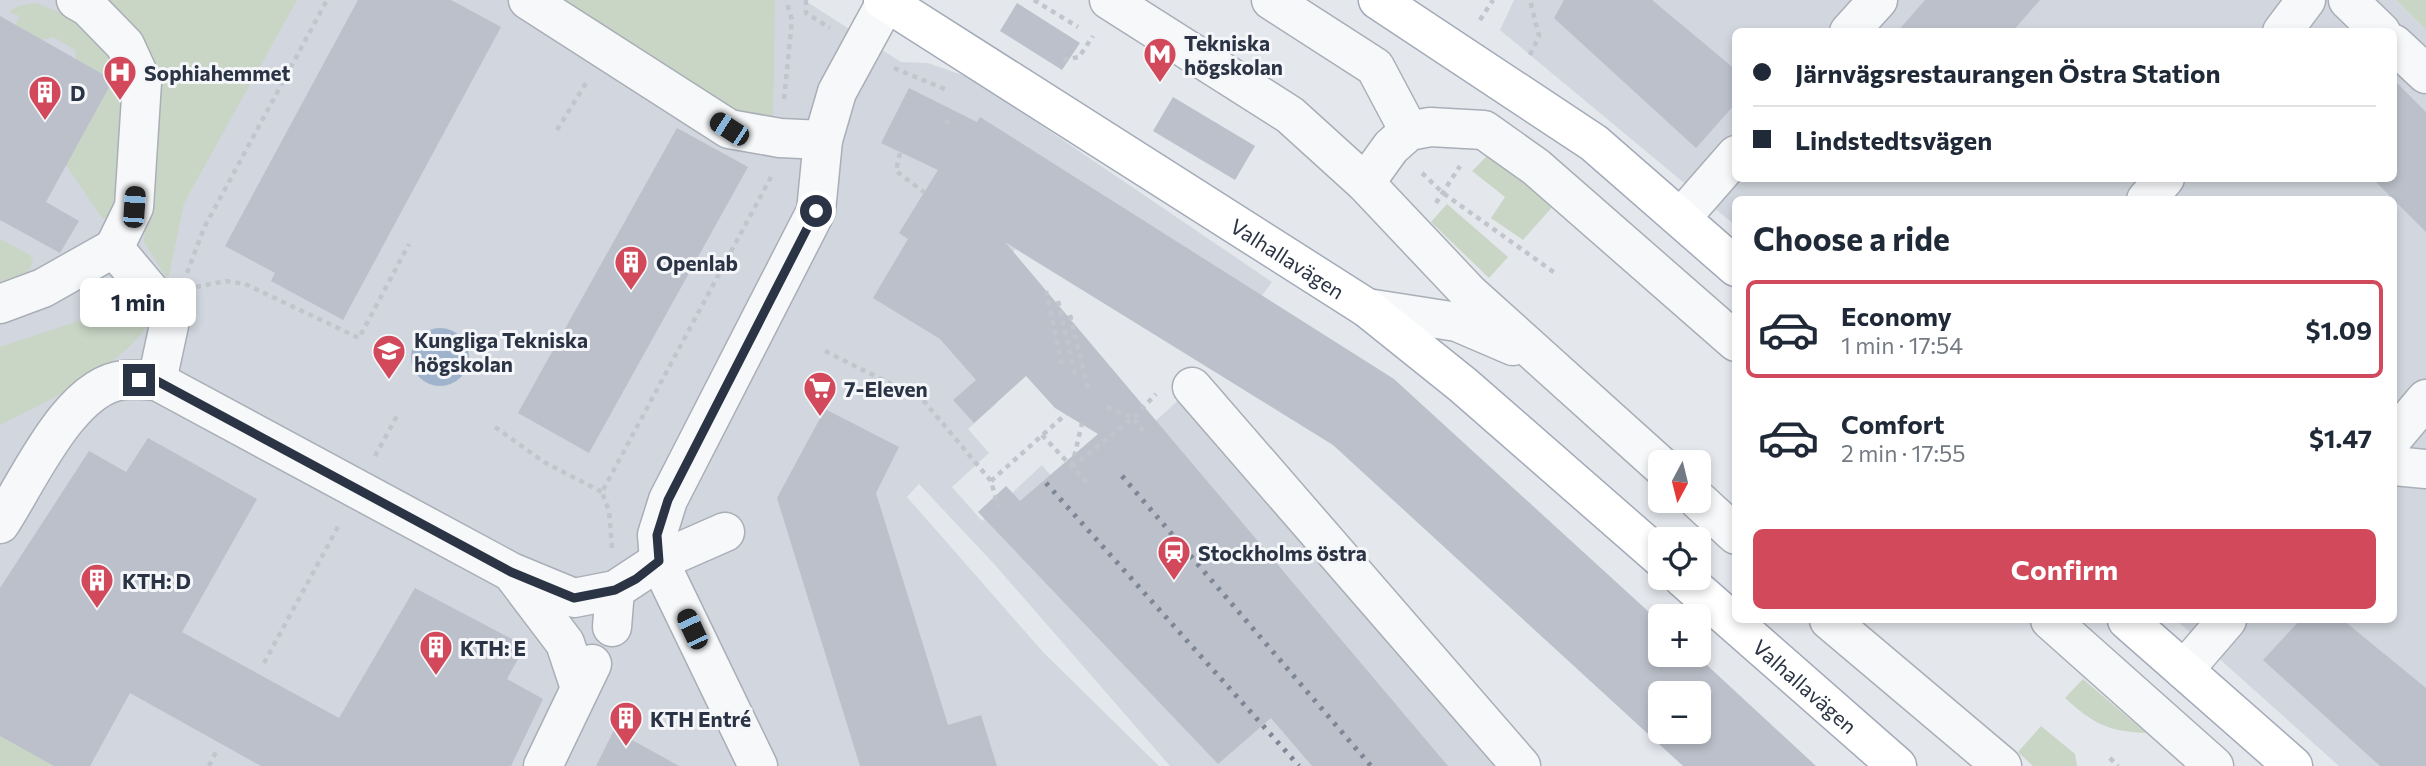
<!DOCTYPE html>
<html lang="en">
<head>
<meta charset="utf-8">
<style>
	:root { --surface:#fff; --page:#f6f6f7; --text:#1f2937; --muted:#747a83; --line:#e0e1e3; --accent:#d1495b }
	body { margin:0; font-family:Commissioner,sans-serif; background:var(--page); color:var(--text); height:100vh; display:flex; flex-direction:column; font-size:26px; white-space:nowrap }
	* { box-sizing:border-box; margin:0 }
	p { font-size:23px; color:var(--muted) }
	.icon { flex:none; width:38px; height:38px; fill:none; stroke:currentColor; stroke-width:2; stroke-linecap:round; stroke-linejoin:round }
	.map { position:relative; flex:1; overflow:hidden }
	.details { position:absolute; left:1732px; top:196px; width:665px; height:427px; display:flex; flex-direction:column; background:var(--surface); border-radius:10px; box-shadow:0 4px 10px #0003 }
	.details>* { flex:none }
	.guide { position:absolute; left:1732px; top:28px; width:665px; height:154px; border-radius:10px; box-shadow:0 4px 10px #0003; display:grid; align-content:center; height:154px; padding:0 21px; background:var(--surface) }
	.needle { width:46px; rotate:187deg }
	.tools { position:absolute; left:1648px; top:450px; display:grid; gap:14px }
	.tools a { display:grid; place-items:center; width:63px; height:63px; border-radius:10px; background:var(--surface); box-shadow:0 4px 10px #0003; font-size:35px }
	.end { position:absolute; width:32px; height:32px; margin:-16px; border:9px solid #2b3445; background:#fff; box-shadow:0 0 0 4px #fff }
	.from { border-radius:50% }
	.bubble { position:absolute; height:49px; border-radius:10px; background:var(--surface); box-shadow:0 4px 10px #0003; font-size:23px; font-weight:700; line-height:49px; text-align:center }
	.car { position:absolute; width:21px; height:42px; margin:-21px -10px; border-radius:9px; box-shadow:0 0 5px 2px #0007; background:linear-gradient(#222 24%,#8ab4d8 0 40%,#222 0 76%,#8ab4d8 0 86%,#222 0) }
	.guide b { display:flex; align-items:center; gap:24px; height:66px; font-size:26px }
	.guide b+b { border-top:2px solid var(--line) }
	.guide i { width:18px; height:18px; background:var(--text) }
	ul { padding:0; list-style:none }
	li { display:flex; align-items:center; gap:21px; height:98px; margin:0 14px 10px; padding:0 7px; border:4px solid transparent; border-radius:10px }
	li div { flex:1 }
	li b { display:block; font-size:26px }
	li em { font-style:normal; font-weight:700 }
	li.active { border-color:var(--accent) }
	li>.icon { width:63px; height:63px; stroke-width:1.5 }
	h2 { padding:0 21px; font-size:32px; line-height:84px }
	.button { display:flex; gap:14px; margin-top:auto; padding:14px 21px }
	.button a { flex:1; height:80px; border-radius:10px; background:var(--accent); color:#fff; font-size:28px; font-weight:700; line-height:80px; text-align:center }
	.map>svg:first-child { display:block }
	.built { fill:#d2d6de; fill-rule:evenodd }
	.green { fill:#c9d6c5 }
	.water { fill:#9fb4cc }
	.building { fill:#bbc0ca; fill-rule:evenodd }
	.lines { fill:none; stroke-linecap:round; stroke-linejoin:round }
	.minor-casing { stroke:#a9aeb7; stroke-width:41 }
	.major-casing { stroke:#a3abb8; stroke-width:41 }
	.path { stroke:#c2c5cb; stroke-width:4.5; stroke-dasharray:5 5; stroke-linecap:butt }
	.minor { stroke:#f7f8fa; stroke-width:38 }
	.major { stroke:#fff; stroke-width:38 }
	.rail { stroke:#7d8696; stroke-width:5; stroke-dasharray:3.5 7; stroke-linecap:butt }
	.route { stroke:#2b3445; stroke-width:9 }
	.labels { text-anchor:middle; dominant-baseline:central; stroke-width:6; stroke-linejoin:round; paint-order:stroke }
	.poi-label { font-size:21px; font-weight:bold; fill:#2b3445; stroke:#f4f6f9; text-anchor:start }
	.street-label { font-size:21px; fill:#2b3445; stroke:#f4f6f9 }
</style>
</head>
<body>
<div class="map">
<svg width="2426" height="766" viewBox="0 0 2426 766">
	<rect width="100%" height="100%" fill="#e4e7ec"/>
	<!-- built -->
	<g class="built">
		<path d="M0,0H804L901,62L928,63L973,79L1272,282L1209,368L1015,249L980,307L976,380L997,403L968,429L989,453L952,487L982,521L1042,465L1071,499L1185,394L1510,766H1170L995,565L919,484L907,497L1043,652L1159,766H0Z"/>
		<path d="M1514,0H2396L2426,30V766H2339L2176,620H2394V200H1736V226L1500,30ZM1736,32H2394V178H1736Z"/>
	</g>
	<!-- green -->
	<g class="green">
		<path d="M99,0H297L184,203L168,280L144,242L161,69Z"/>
		<path d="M548,0H775L773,119L740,126Z"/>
		<path d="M2396,0H2426V30Z"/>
		<path d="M36,3C56,11 78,18 95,32C122,55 131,138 125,172C122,187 115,203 110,218H102L66,165L113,80L76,59L75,50L53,37L42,40L15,25L20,16L9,12L18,6Z"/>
		<path d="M1489,154L1554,205L1523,240L1491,218L1505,197L1472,171Z"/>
		<path d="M1447,204L1508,257L1489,278L1431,222Z"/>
		<path d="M0,239L30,255L33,262L23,281L0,290Z"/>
		<path d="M104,279L127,284L151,318C133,361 42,404 0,425V347L118,308Z"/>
		<path d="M2083,679L2145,732V733C2107,731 2094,724 2065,698Z"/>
		<path d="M2041,726L2075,754L2077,766H2033L2018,752Z"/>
		<path d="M0,736L54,766H0Z"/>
	</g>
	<!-- water -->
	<circle class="water" cx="440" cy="357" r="29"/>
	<!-- building -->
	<g class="building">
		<path d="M358,0H451L501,27L343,320L271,281L275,273L225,246Z"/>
		<path d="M1564,0H1652L1736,70V103L1696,148L1554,18Z"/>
		<path d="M1925,0H2040L2012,32H1897Z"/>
		<path d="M1017,3L1080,43L1062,70L1000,31Z"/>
		<path d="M0,16L113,80L46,202L79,221L60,253L0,220Z"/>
		<path d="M2394,80L2426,112V232L2372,178H2394Z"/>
		<path d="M909,88L977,122L980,117L1394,379L1661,623V654H1695L1816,766H1683L1333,445L1005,242L1448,766H1312L1271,718L1218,764L978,512L1006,486L1020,501L1098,434L1055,408L1026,376L974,423L953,400L976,380L940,339L873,298L908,239L899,233L938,170L881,143ZM1661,693H1699V732H1661Z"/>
		<path d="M1173,97L1255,146L1235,180L1153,131Z"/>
		<path d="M677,128L748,167L589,453L518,413Z"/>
		<path d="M825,409L899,447L876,493L948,725L981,715L997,766H860L777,498Z"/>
		<path d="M148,438L257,499L182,632L339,718L415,588L525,646L507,679L543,699L511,766H261L130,693L90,766H54L0,736V588L89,451L126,472Z"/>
		<path d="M2300,620H2343L2426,688V766H2380L2263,660Z"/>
		<path d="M614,730L679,766H596Z"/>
	</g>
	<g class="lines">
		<defs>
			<g id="minor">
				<path d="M76,0L88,7L125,45L142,82L134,207L114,248"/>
				<path d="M528,0L729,129L780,138L823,140"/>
				<path d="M1109,0L1290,115L1365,183L1469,293L1661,466"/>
				<path d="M1271,0L1375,67L1409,131"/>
				<path d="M2348,0L2381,32"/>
				<path d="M1849,32L1878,0"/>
				<path d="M2282,32L2306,0"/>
				<path d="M2394,44L2426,74"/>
				<path d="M1365,183L1391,147L1409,131L1430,127L1484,130L1536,167L1736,342"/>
				<path d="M2146,200L2165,178"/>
				<path d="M1681,218L1736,155"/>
				<path d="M0,304L43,288L114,248L171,316L157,381"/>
				<path d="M1367,308L1457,322L1513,346"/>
				<path d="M1192,387L1521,766"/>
				<path d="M2394,437L2426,399"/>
				<path d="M2394,466L2426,469"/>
				<path d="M1698,500L1736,535"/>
				<path d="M0,524C27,484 69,385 124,380C135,379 146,380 157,381L511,572L574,598L615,590L659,561L725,532"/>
				<path d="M512,573L565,643L580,688"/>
				<path d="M1829,620L2002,766"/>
				<path d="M2050,620L2214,766"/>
				<path d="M612,627L615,590"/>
				<path d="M2184,670L2227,620"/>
				<path d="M543,766L592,664"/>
				<path d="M758,766L659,561L657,535L668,500L816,211L823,140L837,92L886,2"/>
			</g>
			<g id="major">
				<path id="s1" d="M883,0L1367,308L1463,385L1661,558"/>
				<path d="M1378,0L1594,143L1736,267"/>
				<path id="s2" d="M1683,578L1897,766"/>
				<path d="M2127,620L2293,766"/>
			</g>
		</defs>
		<!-- minor casing -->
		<use href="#minor" class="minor-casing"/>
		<!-- major casing -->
		<use href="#major" class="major-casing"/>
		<!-- path -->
		<g class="path">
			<path d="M806,0V13L830,28"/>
			<path d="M1034,0L1078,27"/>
			<path d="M1480,20L1493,0"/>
			<path d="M1530,55L1539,36L1530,0"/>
			<path d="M1063,60L1079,57L1093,36"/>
			<path d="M894,68L947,90"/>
			<path d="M784,99L792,20L786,0"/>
			<path d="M945,121L952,125"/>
			<path d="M557,130L586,83"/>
			<path d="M900,153L896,171L924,192"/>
			<path d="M1422,173L1443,193L1555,273"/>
			<path d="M1436,203L1460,166"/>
			<path d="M187,273L204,228L327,0"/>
			<path d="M196,287L226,281L245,284L359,338L409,244"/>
			<path d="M1046,291L1063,369"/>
			<path d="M1058,301L1076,379"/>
			<path d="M1070,315L1088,389"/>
			<path d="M825,351L923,400L991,481L998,506"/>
			<path d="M1107,407L1133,418L1144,432"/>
			<path d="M495,427L544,462L602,492"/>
			<path d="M1042,435L1088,484"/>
			<path d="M375,456L398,414"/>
			<path d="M1072,466L1082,423"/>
			<path d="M1072,467L1133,418L1156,394"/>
			<path d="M991,481L1066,414"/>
			<path d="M612,548L609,511L602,492L771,177"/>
			<path d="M264,663L340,523"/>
			<path d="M2110,758L2118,766"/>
			<path d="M209,766L216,752"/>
		</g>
		<!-- minor -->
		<use href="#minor" class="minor"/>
		<!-- major -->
		<use href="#major" class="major"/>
		<!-- rail -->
		<g class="rail">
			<path d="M1122,476L1371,766"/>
			<path d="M1046,483L1299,766"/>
		</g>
	</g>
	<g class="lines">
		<!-- route -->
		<path class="route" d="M139,380L157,381L511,572L574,598L615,590L636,579L659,561L657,535L668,500L816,211"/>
	</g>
	<!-- icons -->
	<defs>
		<symbol id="metro-pin" viewBox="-11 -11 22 30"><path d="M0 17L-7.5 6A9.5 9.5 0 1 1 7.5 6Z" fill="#d1495b" stroke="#f4f6f9"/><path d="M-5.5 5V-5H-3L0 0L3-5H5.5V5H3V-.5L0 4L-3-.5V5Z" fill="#fff"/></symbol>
		<symbol id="hospital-pin" viewBox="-11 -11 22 30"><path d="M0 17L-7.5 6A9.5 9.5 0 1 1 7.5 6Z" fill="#d1495b" stroke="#f4f6f9"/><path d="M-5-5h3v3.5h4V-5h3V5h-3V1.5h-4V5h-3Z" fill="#fff"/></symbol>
		<symbol id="building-pin" viewBox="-11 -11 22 30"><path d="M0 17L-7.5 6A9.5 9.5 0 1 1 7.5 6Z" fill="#d1495b" stroke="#f4f6f9"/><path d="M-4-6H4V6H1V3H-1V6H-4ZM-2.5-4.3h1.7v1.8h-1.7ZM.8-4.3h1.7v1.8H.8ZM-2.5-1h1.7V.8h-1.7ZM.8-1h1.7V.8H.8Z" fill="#fff"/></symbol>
		<symbol id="university-pin" viewBox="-11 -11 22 30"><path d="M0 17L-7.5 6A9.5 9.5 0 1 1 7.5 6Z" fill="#d1495b" stroke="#f4f6f9"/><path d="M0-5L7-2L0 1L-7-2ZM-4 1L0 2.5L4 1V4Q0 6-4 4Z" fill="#fff"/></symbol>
		<symbol id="supermarket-pin" viewBox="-11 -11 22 30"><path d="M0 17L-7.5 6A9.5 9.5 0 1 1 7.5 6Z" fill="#d1495b" stroke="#f4f6f9"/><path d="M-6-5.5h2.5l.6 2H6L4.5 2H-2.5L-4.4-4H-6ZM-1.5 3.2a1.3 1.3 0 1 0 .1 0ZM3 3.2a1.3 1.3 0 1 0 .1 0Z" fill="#fff"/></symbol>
		<symbol id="station-pin" viewBox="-11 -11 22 30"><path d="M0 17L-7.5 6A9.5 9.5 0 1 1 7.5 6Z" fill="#d1495b" stroke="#f4f6f9"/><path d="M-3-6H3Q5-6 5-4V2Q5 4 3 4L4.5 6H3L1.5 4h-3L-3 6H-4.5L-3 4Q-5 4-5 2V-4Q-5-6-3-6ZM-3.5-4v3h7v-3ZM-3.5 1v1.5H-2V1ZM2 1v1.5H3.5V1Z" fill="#fff"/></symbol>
	</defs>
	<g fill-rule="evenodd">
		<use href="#metro-pin" x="1141" y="35" width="38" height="52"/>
		<use href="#hospital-pin" x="101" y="53" width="38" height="52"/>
		<use href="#building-pin" x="26" y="73" width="38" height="52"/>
		<use href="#building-pin" x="612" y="243" width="38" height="52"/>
		<use href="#university-pin" x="370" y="332" width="38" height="52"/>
		<use href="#supermarket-pin" x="801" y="369" width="38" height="52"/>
		<use href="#station-pin" x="1155" y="533" width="38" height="52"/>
		<use href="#building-pin" x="78" y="561" width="38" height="52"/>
		<use href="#building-pin" x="417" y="628" width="38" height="52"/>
		<use href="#building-pin" x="607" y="699" width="38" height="52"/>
	</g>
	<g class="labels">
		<!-- poi labels -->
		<g class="poi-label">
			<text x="1184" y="42">Tekniska<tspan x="1184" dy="24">högskolan</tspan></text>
			<text x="144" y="72">Sophiahemmet</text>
			<text x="70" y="92">D</text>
			<text x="656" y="262">Openlab</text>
			<text x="414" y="339">Kungliga Tekniska<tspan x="414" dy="24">högskolan</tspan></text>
			<text x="844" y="388">7-Eleven</text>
			<text x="1198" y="552">Stockholms östra</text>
			<text x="122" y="580">KTH: D</text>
			<text x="460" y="647">KTH: E</text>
			<text x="650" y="718">KTH Entré</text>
		</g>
		<!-- street labels -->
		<g class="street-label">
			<text stroke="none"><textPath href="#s1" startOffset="480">Valhallavägen</textPath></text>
			<text stroke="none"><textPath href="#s2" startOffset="163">Valhallavägen</textPath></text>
		</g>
	</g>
</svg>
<div class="tools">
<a><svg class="needle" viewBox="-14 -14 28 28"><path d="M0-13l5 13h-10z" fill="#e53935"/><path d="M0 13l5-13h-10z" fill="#747a83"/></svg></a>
<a><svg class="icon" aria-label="locate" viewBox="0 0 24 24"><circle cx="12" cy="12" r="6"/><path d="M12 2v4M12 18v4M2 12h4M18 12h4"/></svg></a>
<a>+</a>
<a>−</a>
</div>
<i class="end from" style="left:816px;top:211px"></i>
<i class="end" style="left:139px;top:380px"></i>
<div class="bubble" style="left:80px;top:278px;width:116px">1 min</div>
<i class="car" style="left:729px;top:129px;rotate:303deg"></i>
<i class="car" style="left:134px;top:207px;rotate:4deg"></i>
<i class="car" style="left:692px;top:629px;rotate:335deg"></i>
<div class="guide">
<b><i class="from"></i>Järnvägsrestaurangen Östra Station</b>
<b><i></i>Lindstedtsvägen</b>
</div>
<section class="details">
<h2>Choose a ride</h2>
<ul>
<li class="active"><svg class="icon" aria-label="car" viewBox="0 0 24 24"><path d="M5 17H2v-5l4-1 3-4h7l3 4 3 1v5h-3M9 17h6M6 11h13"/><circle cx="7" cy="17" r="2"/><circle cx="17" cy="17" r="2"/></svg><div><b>Economy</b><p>1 min · 17:54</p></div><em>$1.09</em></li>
<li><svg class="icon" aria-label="car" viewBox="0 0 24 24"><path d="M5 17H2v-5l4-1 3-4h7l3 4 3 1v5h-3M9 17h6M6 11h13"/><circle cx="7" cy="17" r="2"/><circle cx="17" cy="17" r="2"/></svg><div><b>Comfort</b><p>2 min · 17:55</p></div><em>$1.47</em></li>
</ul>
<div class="button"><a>Confirm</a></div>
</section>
</div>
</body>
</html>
